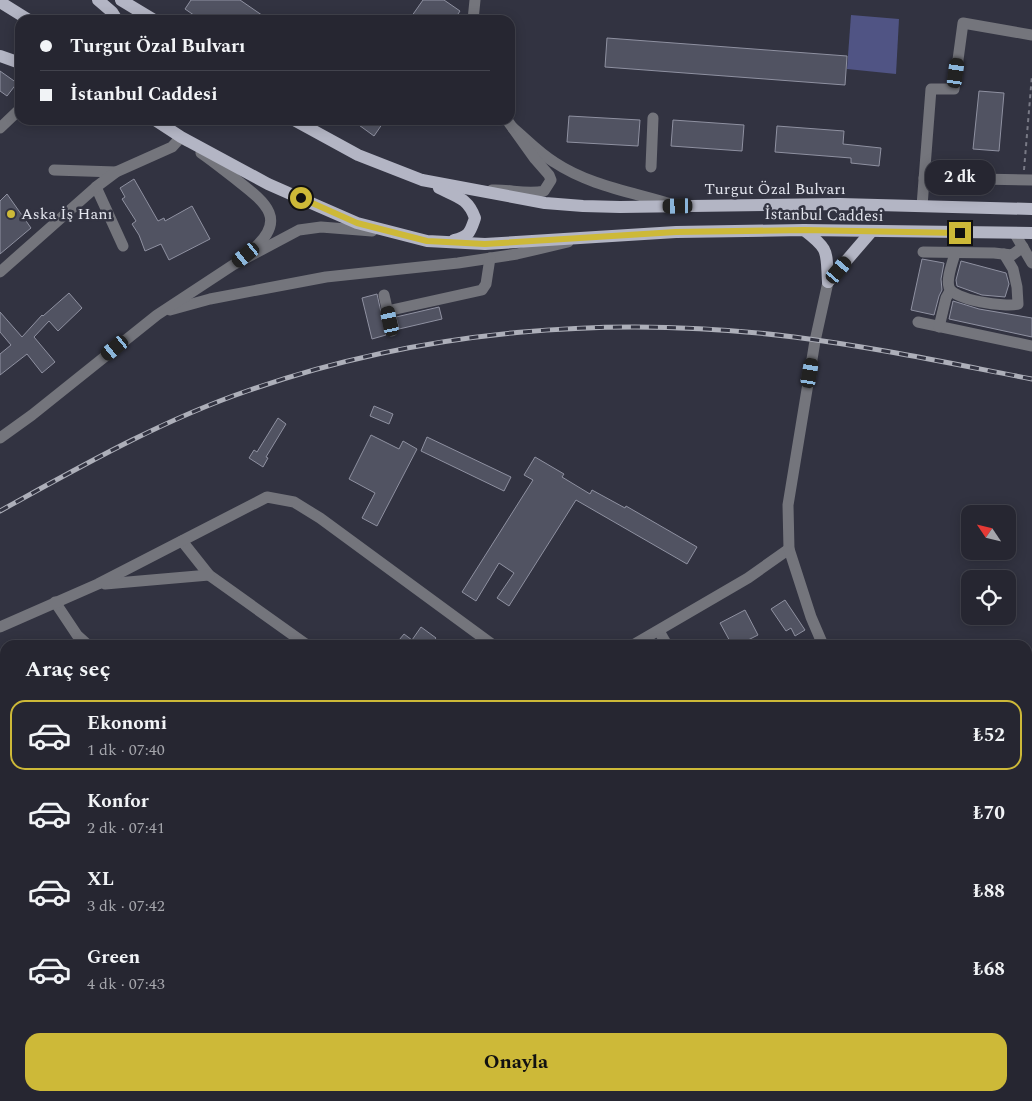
<!DOCTYPE html>
<html lang="tr">
<head>
<meta charset="utf-8">
<style>
	:root { --surface:#262631; --page:#2e2e39; --text:#f1f3f6; --muted:#a4a5ab; --line:#42434d; --accent:#cdb938 }
	body { margin:0; font-family:Spectral,serif; background:var(--page); color:var(--text); height:100vh; display:flex; flex-direction:column; font-size:19px; white-space:nowrap }
	* { box-sizing:border-box; margin:0 }
	p { font-size:16px; color:var(--muted) }
	.icon { flex:none; width:28px; height:28px; fill:none; stroke:currentColor; stroke-width:2; stroke-linecap:round; stroke-linejoin:round }
	.map { position:relative; flex:1; overflow:hidden }
	.drawer { position:absolute; left:0px; top:640px; width:1032px; height:461px; display:flex; flex-direction:column; background:var(--surface); border-radius:15px 15px 0 0; box-shadow:0 2px 12px #0003,0 0 0 1px var(--line) }
	.drawer>* { flex:none }
	.banner { position:absolute; left:15px; top:15px; width:500px; height:110px; border-radius:15px; box-shadow:0 2px 12px #0003,0 0 0 1px var(--line); display:grid; align-content:center; height:110px; padding:0 25px; background:var(--surface) }
	.needle { width:32px; rotate:305deg }
	.fabs { position:absolute; left:961px; top:505px; display:grid; gap:10px }
	.fabs a { display:grid; place-items:center; width:55px; height:55px; border-radius:10px; background:var(--surface); box-shadow:0 2px 12px #0003,0 0 0 1px var(--line); font-size:25px }
	.end { position:absolute; width:22px; height:22px; margin:-11px; border:6px solid #cdb938; background:#111; box-shadow:0 0 0 2px #111 }
	.from { border-radius:50% }
	.bubble { position:absolute; height:35px; border-radius:15px; background:var(--surface); box-shadow:0 2px 12px #0003,0 0 0 1px var(--line); font-size:16px; font-weight:700; line-height:35px; text-align:center }
	.car { position:absolute; width:15px; height:30px; margin:-15px -8px; border-radius:6px; box-shadow:0 0 4px 1px #0007; background:linear-gradient(#222 24%,#8ab4d8 0 40%,#222 0 76%,#8ab4d8 0 86%,#222 0) }
	.banner b { display:flex; align-items:center; gap:18px; height:48px; font-size:19px }
	.banner b+b { border-top:1px solid var(--line) }
	.banner i { width:12px; height:12px; background:var(--text) }
	ul { padding:0; list-style:none }
	li { display:flex; align-items:center; gap:15px; height:70px; margin:0 10px 8px; padding:0 15px; border:2px solid transparent; border-radius:15px }
	li div { flex:1 }
	li b { display:block; font-size:19px }
	li em { font-style:normal; font-weight:700 }
	li.active { border-color:var(--accent) }
	li>.icon { width:45px; height:45px; stroke-width:1.5 }
	h2 { padding:0 25px; font-size:22px; line-height:60px }
	.cta { display:flex; gap:10px; margin-top:auto; padding:10px 25px }
	.cta a { flex:1; height:58px; border-radius:15px; background:var(--accent); color:#111; font-size:20px; font-weight:700; line-height:58px; text-align:center }
	.map>svg:first-child { display:block }
	.green { fill:#505484 }
	.water { fill:#464594 }
	.building { fill:#515362; stroke:#8f91a1 }
	.lines { fill:none; stroke-linecap:round; stroke-linejoin:round }
	.path { stroke:#797a86; stroke-width:2; stroke-dasharray:4 4; stroke-linecap:butt }
	.minor { stroke:#74757c; stroke-width:11 }
	.major { stroke:#b3b5c4; stroke-width:12 }
	.rail-casing { stroke:#adafb9; stroke-width:5 }
	.rail { stroke:#323341; stroke-width:3; stroke-dasharray:9; stroke-linecap:butt }
	.route { stroke:#cdb938; stroke-width:6 }
	.poi-dot { fill:#cdb938; stroke:#323341; stroke-width:2 }
	.labels { text-anchor:middle; dominant-baseline:central; stroke-width:5; stroke-linejoin:round; paint-order:stroke }
	.street-label { font-size:16px; fill:#e3e5ee; stroke:#323341 }
	.poi-label { font-size:16px; fill:#e3e5ee; stroke:#323341; text-anchor:start }
</style>
</head>
<body>
<div class="map">
<svg width="1032" height="1101" viewBox="0 0 1032 1101">
	<rect width="100%" height="100%" fill="#323341"/>
	<!-- green -->
	<path class="green" d="M851,15L899,19L896,74L847,69Z"/>
	<!-- water -->
	<path class="water" d="M5,1044V1096H205L212,1101H0V1045Z"/>
	<!-- building -->
	<g class="building">
		<path d="M191,0H240L269,20H201L185,9Z"/>
		<path d="M423,0H444L460,11L454,20H409Z"/>
		<path d="M607,38L847,56L845,85L605,67Z"/>
		<path d="M0,71L17,83L7,96L0,91Z"/>
		<path d="M979,91L1004,93L999,151L973,149Z"/>
		<path d="M569,116L640,120L638,146L567,142Z"/>
		<path d="M352,120H385L374,136Z"/>
		<path d="M673,120L744,125L742,151L671,146Z"/>
		<path d="M777,126L844,131L843,144L881,148L879,166L851,163V158L775,152Z"/>
		<path d="M134,179L158,221L164,218L165,221L192,206L210,239L169,260L161,244L145,251L139,235L132,224L136,221L122,199L125,197L120,188Z"/>
		<path d="M7,194L31,228L0,254V201Z"/>
		<path d="M922,259L944,263L941,279L942,290L939,296L934,315L911,310Z"/>
		<path d="M961,261L1006,273L1009,284L1005,297L982,295L957,286L956,280Z"/>
		<path d="M69,293L82,308L58,331L49,321L34,337L55,362L42,373L27,354L0,375V354L11,345L0,332V312L22,337L42,315L43,316Z"/>
		<path d="M377,294L386,335L372,339L362,298Z"/>
		<path d="M953,301L979,309L1032,318V337L949,319Z"/>
		<path d="M439,307L442,319L399,329L396,317Z"/>
		<path d="M374,406L393,414L389,424L370,416Z"/>
		<path d="M278,418L286,424L266,457L268,458L263,467L249,458L254,450L257,452Z"/>
		<path d="M371,435L399,449L403,441L417,449L377,526L362,518L375,493L349,479Z"/>
		<path d="M427,437L511,477L504,491L421,451Z"/>
		<path d="M535,457L564,474L562,477L590,494L592,490L625,508L626,506L697,547L687,564L576,500L509,606L497,598L514,573L499,563L476,601L462,592L533,480L524,475Z"/>
		<path d="M785,600L805,630L795,636L791,628L786,631L771,609Z"/>
		<path d="M745,610L758,635L738,645H732L720,623Z"/>
		<path d="M421,627L436,638L430,645H395L404,634L412,640Z"/>
	</g>
	<g class="lines">
		<!-- path -->
		<path class="path" d="M1024,170L1032,75"/>
		<!-- minor -->
		<g class="minor">
			<path d="M473,20L475,0"/>
			<path d="M0,128L20,109"/>
			<path d="M513,128C526,139 539,153 554,162C590,186 633,192 674,205"/>
			<path d="M201,153C214,162 226,172 238,181C266,203 288,220 252,250"/>
			<path d="M651,167L653,118"/>
			<path d="M54,170L116,172"/>
			<path d="M924,178L1032,180"/>
			<path d="M96,187L123,246"/>
			<path d="M492,190C509,189 527,195 544,191L551,180L549,175L535,159L507,120"/>
			<path d="M922,206L931,89H954L963,23L1032,35"/>
			<path d="M1015,234L1032,263"/>
			<path d="M923,252L994,253L1012,255L1023,247"/>
			<path d="M955,253C953,262 946,278 949,287C952,300 1007,308 1018,304L1017,287L1013,269L1004,254"/>
			<path d="M0,272L96,187L116,172L172,147L181,137L187,141"/>
			<path d="M384,295L392,331"/>
			<path d="M170,310L210,299L326,277L458,263L517,254L568,242"/>
			<path d="M387,311L482,290L486,284L490,258"/>
			<path d="M918,322L1032,346"/>
			<path d="M939,327L946,298L950,291"/>
			<path d="M0,438L32,415L157,315L233,265L299,230L321,227L372,231"/>
			<path d="M182,541L209,575L307,645"/>
			<path d="M105,584L209,575"/>
			<path d="M55,602L77,635L88,645"/>
			<path d="M0,627L98,584L267,497L294,502L320,518L493,645"/>
			<path d="M659,631L667,645"/>
			<path d="M633,645L748,578L789,549"/>
			<path d="M823,645L811,617L789,549L788,505L815,341L828,282"/>
			<path d="M0,667L5,686"/>
			<path d="M1028,754L1032,757"/>
			<path d="M0,802L5,789"/>
			<path d="M1028,841L1032,844"/>
			<path d="M0,909L5,913"/>
			<path d="M0,959H5"/>
			<path d="M585,1096L590,1101"/>
			<path d="M718,1096L722,1101"/>
			<path d="M794,1096L798,1101"/>
			<path d="M879,1096L882,1101"/>
			<path d="M619,1101L626,1096"/>
		</g>
		<!-- major -->
		<g class="major">
			<path d="M98,0L112,12L117,20"/>
			<path d="M121,0L154,20"/>
			<path d="M0,2L29,20"/>
			<path d="M0,56L20,63"/>
			<path d="M155,120L181,137L268,184L318,206L357,223L427,241L485,244L676,232L804,230L1032,233"/>
			<path d="M294,120L358,155L422,180L545,203L583,206L620,207L840,204L1032,209"/>
			<path d="M439,188C457,197 468,198 475,218C470,232 470,236 454,240"/>
			<path d="M804,230C830,250 826,251 828,282"/>
			<path d="M828,282L871,232"/>
		</g>
		<defs>
			<path id="rail" d="M0,511C80,467 160,421 247,391C420,330 611,314 794,337C873,347 953,364 1032,379"/>
		</defs>
		<!-- rail casing -->
		<use href="#rail" class="rail-casing"/>
		<!-- rail -->
		<use href="#rail" class="rail"/>
	</g>
	<g class="lines">
		<!-- route -->
		<path class="route" d="M301,198L357,223L427,241L485,244L676,232L804,230L960,233"/>
	</g>
	<!-- markers -->
	<circle class="poi-dot" cx="11" cy="214" r="5"/>
	<g class="labels">
		<!-- street labels -->
		<g class="street-label">
			<text x="775" y="189">Turgut Özal Bulvarı</text>
			<text transform="translate(824 215) rotate(1)">İstanbul Caddesi</text>
		</g>
		<!-- poi labels -->
		<g class="poi-label">
			<text x="21" y="214">Aska İş Hanı</text>
		</g>
	</g>
</svg>
<div class="fabs">
<a><svg class="needle" viewBox="-14 -14 28 28"><path d="M0-13l5 13h-10z" fill="#e53935"/><path d="M0 13l5-13h-10z" fill="#a4a5ab"/></svg></a>
<a><svg class="icon" aria-label="locate" viewBox="0 0 24 24"><circle cx="12" cy="12" r="6"/><path d="M12 2v4M12 18v4M2 12h4M18 12h4"/></svg></a>
</div>
<i class="end from" style="left:301px;top:198px"></i>
<i class="end" style="left:960px;top:233px"></i>
<div class="bubble" style="left:925px;top:160px;width:70px">2 dk</div>
<i class="car" style="left:956px;top:73px;rotate:8deg"></i>
<i class="car" style="left:678px;top:206px;rotate:269deg"></i>
<i class="car" style="left:246px;top:255px;rotate:231deg"></i>
<i class="car" style="left:839px;top:270px;rotate:40deg"></i>
<i class="car" style="left:390px;top:321px;rotate:348deg"></i>
<i class="car" style="left:115px;top:348px;rotate:231deg"></i>
<i class="car" style="left:810px;top:373px;rotate:10deg"></i>
<div class="banner">
<b><i class="from"></i>Turgut Özal Bulvarı</b>
<b><i></i>İstanbul Caddesi</b>
</div>
<section class="drawer">
<h2>Araç seç</h2>
<ul>
<li class="active"><svg class="icon" aria-label="car" viewBox="0 0 24 24"><path d="M5 17H2v-5l4-1 3-4h7l3 4 3 1v5h-3M9 17h6M6 11h13"/><circle cx="7" cy="17" r="2"/><circle cx="17" cy="17" r="2"/></svg><div><b>Ekonomi</b><p>1 dk · 07:40</p></div><em>₺52</em></li>
<li><svg class="icon" aria-label="car" viewBox="0 0 24 24"><path d="M5 17H2v-5l4-1 3-4h7l3 4 3 1v5h-3M9 17h6M6 11h13"/><circle cx="7" cy="17" r="2"/><circle cx="17" cy="17" r="2"/></svg><div><b>Konfor</b><p>2 dk · 07:41</p></div><em>₺70</em></li>
<li><svg class="icon" aria-label="car" viewBox="0 0 24 24"><path d="M5 17H2v-5l4-1 3-4h7l3 4 3 1v5h-3M9 17h6M6 11h13"/><circle cx="7" cy="17" r="2"/><circle cx="17" cy="17" r="2"/></svg><div><b>XL</b><p>3 dk · 07:42</p></div><em>₺88</em></li>
<li><svg class="icon" aria-label="car" viewBox="0 0 24 24"><path d="M5 17H2v-5l4-1 3-4h7l3 4 3 1v5h-3M9 17h6M6 11h13"/><circle cx="7" cy="17" r="2"/><circle cx="17" cy="17" r="2"/></svg><div><b>Green</b><p>4 dk · 07:43</p></div><em>₺68</em></li>
</ul>
<div class="cta"><a>Onayla</a></div>
</section>
</div>
</body>
</html>
